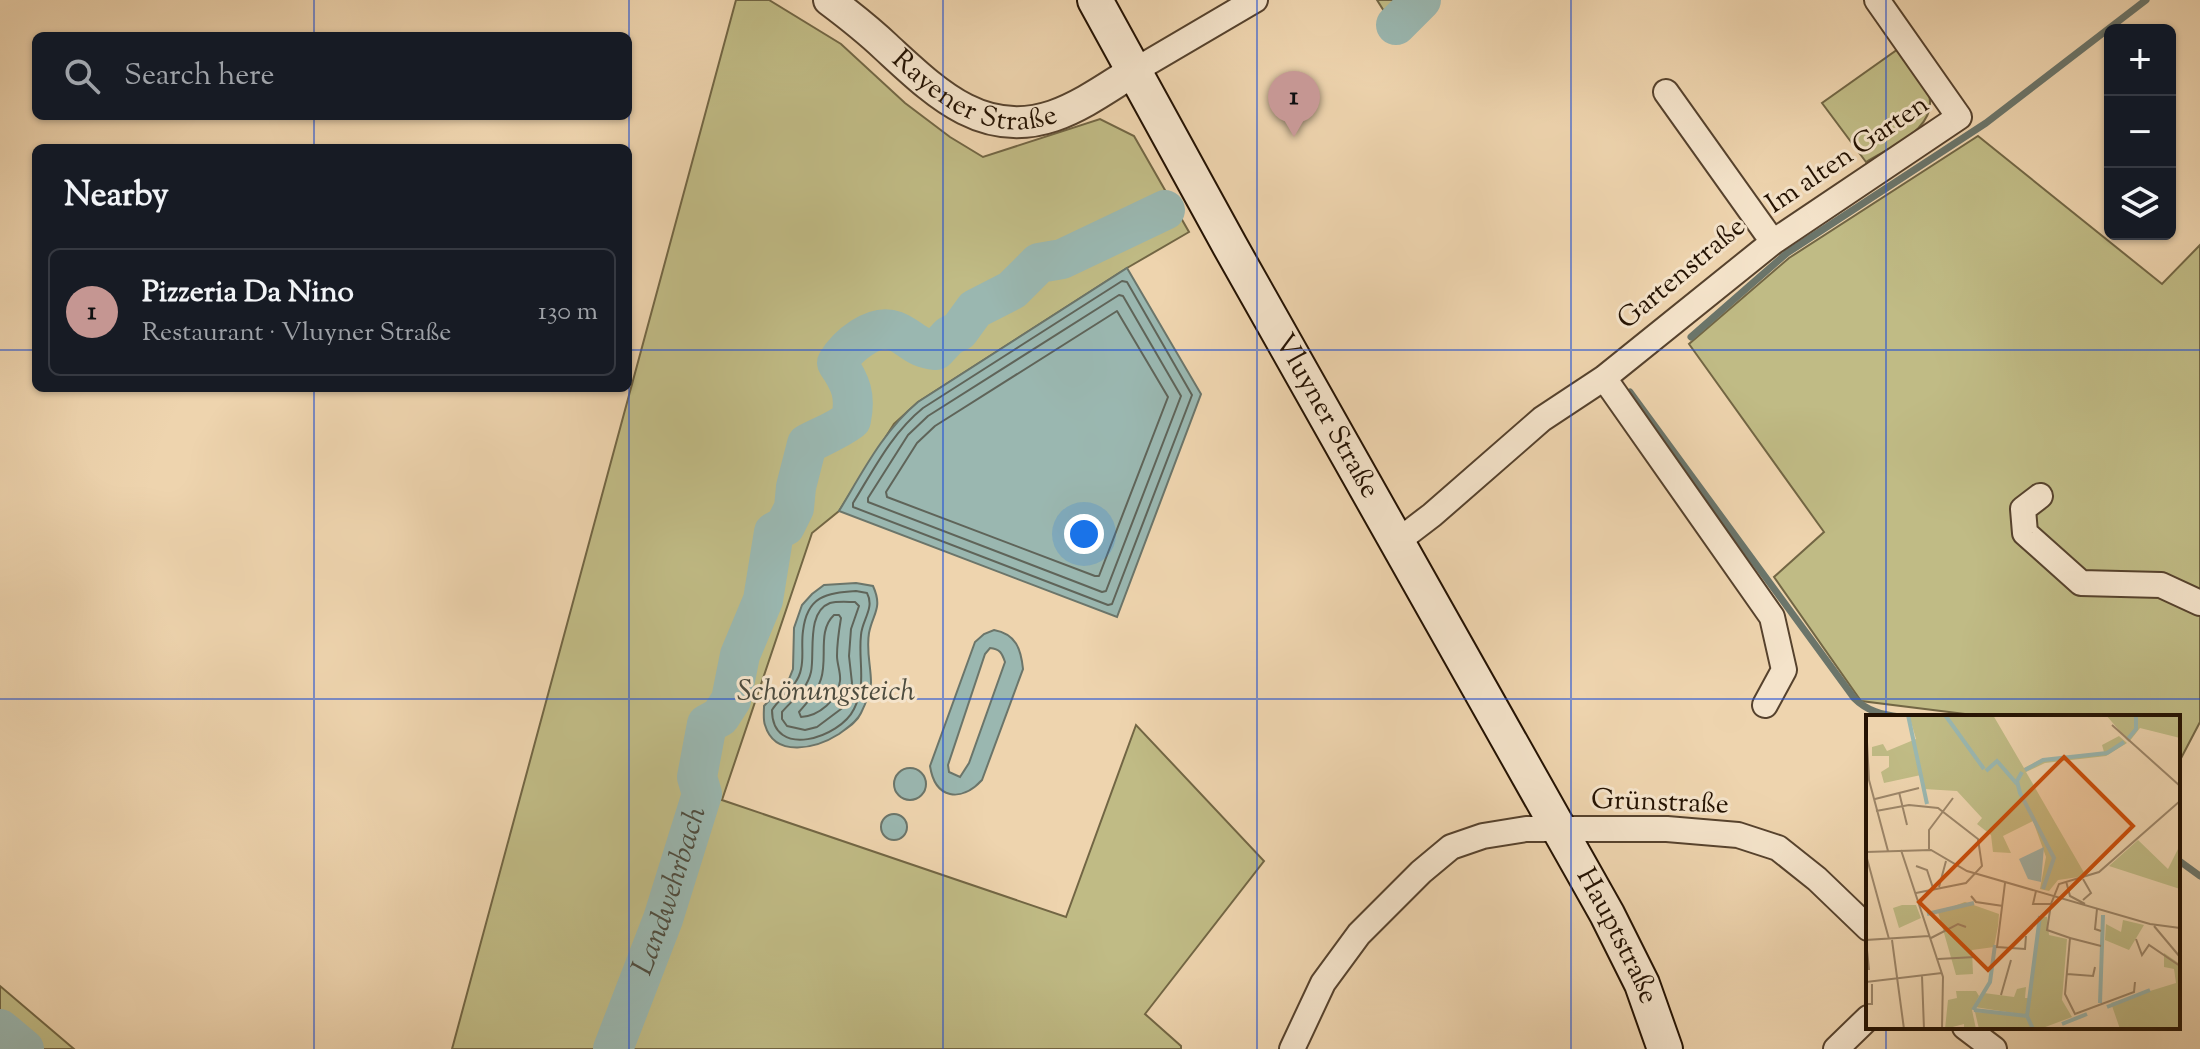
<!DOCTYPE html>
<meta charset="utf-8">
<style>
:root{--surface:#171b24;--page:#20242c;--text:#f1f3f6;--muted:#9ea1a6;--line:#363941;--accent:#c59692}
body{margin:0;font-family:"Sorts Mill Goudy",serif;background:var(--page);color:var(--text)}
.controls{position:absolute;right:24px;top:24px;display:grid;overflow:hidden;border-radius:12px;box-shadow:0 2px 6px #0004}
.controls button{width:72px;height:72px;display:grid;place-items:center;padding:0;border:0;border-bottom:2px solid var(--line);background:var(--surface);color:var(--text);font:40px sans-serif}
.you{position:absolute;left:1084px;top:534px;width:28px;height:28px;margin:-20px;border:6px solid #fff;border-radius:50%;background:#1a73e8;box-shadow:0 0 0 12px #1a73e833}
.badge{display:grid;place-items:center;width:52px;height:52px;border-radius:50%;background:var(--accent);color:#111;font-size:26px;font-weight:700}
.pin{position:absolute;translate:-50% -66px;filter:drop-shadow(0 2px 4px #0008)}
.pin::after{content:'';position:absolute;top:42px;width:28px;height:24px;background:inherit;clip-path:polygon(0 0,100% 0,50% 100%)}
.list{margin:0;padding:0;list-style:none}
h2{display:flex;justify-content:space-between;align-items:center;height:104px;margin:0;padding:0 32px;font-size:34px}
h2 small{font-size:26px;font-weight:400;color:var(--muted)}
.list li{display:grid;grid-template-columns:52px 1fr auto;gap:24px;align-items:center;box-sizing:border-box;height:128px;margin:0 16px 16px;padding:0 16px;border:2px solid var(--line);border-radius:12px}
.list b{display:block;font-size:30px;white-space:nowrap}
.list p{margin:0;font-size:26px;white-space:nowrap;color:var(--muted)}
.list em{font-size:26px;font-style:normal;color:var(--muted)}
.icon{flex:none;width:44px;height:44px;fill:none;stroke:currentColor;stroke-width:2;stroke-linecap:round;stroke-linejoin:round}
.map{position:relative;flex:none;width:2200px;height:1049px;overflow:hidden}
.search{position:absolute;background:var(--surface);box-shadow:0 2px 6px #0004;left:32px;top:32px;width:600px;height:88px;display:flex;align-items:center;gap:20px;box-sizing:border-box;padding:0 28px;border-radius:12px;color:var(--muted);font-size:30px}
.panel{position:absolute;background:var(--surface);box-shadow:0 2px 6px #0004;left:32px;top:144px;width:600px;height:248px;border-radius:12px}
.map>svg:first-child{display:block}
.green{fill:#c0bb85;stroke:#726644;stroke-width:2}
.water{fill:#9ab7b0;stroke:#6b756a;stroke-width:2;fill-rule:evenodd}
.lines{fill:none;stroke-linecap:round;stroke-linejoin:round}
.shore{stroke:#5f6459;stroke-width:2}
.stream{stroke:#6b756a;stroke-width:7}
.river{stroke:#9ab7b0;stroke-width:40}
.minor-casing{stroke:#56422d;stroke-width:28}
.tertiary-casing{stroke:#56422d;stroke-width:34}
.secondary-casing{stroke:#241202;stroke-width:38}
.minor{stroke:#f4e3ca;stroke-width:24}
.tertiary{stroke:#f4e3ca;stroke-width:30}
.secondary{stroke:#f4e3ca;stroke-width:34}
.grid{fill:none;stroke:#1d4ed8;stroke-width:2;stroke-opacity:0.55}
.labels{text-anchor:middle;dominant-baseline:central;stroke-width:6;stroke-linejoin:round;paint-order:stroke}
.street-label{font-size:28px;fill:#241202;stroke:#f4e3ca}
.water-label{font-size:30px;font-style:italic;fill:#4d4c3f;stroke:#f4e3ca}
.inset-river{fill:none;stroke:#9ab7b0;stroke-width:4}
.inset-road{fill:none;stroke:#9d8669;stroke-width:2}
.view{fill:#cb4e0a;fill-opacity:0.15;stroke:#cb4e0a;stroke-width:4}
.inset-edge{fill:none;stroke:#241202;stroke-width:4}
</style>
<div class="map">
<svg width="2200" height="1049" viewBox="0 0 2200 1049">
<rect width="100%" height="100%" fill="#eed4ae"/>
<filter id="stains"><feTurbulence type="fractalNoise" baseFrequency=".0025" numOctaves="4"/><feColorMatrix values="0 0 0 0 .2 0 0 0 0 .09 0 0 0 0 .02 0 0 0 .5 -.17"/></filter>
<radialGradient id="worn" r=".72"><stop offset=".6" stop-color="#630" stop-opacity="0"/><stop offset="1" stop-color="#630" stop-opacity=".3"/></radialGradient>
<path class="green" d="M736,0H769L841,44L905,103L950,137L983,157L1100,119L1134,136L1189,232L1127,268L918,402L894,424L839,511L812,533L722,800L1066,917L1136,725L1264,861L1145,1014L1181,1046V1049H452Z
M1377,0H1435L1399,35Z
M1901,47C1909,60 1922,76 1928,91C1941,128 1891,146 1866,162L1822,103Z
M1978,136L2162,284L2200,245V722L2178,764V717H1989L1861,701L1774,577L1824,532L1689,344L1789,258Z
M0,986L74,1049H0Z"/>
<path class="water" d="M1127,268L1201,394L1117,617L839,511C862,473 883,431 918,402Z
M856,583L873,586C883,608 873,613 869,633C866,651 871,666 871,683C870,692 865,705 861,713C857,722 847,728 839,734C817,748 775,759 765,725C763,720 764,712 764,706L789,679L793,669L794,628L802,605L812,594L824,585Z
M994,630C1016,634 1021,649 1023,669L982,780C961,803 935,799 930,766L975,642L984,634ZM990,648C1000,649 1002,653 1005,662L969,763L960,777L949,772L948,765L985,654Z
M894 784a16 16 0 1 1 32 0a16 16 0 1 1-32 0Z
M881 827a13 13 0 1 1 26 0a13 13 0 1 1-26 0Z"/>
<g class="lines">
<path class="shore" d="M1122,281L1127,282L1192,395L1112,604L1108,605L853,507V503C874,469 892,433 923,408Z
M1119,295L1123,296L1181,396L1106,591L1102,592L868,502V498L908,435L928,416Z
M1117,311L1168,397L1099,576H1095L887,497L886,492L917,443L935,426Z
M856,591L867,593C875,608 862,620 861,635C858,662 867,683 854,709C840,738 772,760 772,710C781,696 798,686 801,669C804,657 801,644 803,631C807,596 826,593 856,591Z
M855,602L859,606L851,629L849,656L852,683L845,706L817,727L805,730L787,726L782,719V712C793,699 807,690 811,672C815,653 806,612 830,603C837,601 848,602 855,602Z
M834,615H839L841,618C839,630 837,644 837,656C837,664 841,673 840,681C838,700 819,716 801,717L799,712C808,701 817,693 821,679C828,658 817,631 834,615Z"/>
<path class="stream" d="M1691,337L1787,253L1986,123L2146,0
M1630,392L1854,698C1867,711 1882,715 1900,717
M2178,860L2200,876"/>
<g class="river">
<path d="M1396,25L1421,0"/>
<path d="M0,1029L24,1049"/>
<path id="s1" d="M613,1049L663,919L702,794L697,777L707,724L720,717L731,700L740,655L763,600L774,532L785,526L794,508L796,487L807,444C822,436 838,430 851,420C856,396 851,383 837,363C847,346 874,323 895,331C912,338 915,348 936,350L949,336L959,331L975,309L1012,290L1039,263L1062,259L1165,210"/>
</g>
<defs>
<path id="minor" d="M1134,71L1255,0
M1666,92L1773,242
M1604,378L1772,617L1784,670L1765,705
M2040,496L2023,509L2025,533L2081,583L2161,585L2200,603
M1398,541L1432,515L1542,419L1604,378L1773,242L1959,117L1877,0
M1965,1027L1994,1049
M1292,1049L1323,983L1359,934L1421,872L1451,847L1483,836L1526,829H1667L1738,835L1778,848L1817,879L1868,928
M1836,1049L1868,1018"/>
<g id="tertiary">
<path id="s2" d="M829,0C849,15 868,30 886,47C934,91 982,140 1053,116C1082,106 1108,87 1134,71"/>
</g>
<g id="secondary">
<path id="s3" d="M1095,0L1230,246L1607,914L1642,984L1665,1049"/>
</g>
</defs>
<use href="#minor" class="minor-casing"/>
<use href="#tertiary" class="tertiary-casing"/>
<use href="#secondary" class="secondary-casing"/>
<use href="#minor" class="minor"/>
<use href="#tertiary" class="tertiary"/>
<use href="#secondary" class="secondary"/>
</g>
<path class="grid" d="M314,0V36M629,0V1049M943,0V1049M1257,0V1049M1571,0V1049M1886,0V717M314,116V148M0,350H36M628,350H2200M314,388V1049M0,699H2200M1886,1027V1049"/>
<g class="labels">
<g class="street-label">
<text stroke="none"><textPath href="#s2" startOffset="178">Rayener Straße</textPath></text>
<text transform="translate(1848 155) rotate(-34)">Im alten Garten</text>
<text transform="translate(1682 274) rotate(-40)">Gartenstraße</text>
<text stroke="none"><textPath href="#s3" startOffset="476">Vluyner Straße</textPath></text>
<text transform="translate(1660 803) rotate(2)">Grünstraße</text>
<text stroke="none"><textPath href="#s3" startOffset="1072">Hauptstraße</textPath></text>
</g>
<g class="water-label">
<text x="826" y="692">Schönungsteich</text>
<text stroke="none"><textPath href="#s1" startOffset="168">Landwehrbach</textPath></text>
</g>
</g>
<g transform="translate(1866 715)">
<rect width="314" height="314" fill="#eed4ae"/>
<path d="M43,0H127L158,53L176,44L238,37L236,30L253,21L261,28L240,41L179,48L160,57L220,161L192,165L183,176L174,174L180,142L167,106L137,121L145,138L127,137L125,120L111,109L116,103L91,76L58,74L55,60L18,68L15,57L23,52V41H6V32L17,29L21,36L50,24ZM240,0H314V23L274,13L263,27ZM272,125L302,154L314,130V174L243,151ZM99,187L133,199L132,211L128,232L106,235L107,259L90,260L72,197ZM36,190H50L55,203L33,213L27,193ZM173,201L181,202L183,220L201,224L196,285L206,302L174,314H113L109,297L160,300L109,292L118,278L148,282L151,274L160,272L159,283H163ZM257,205L278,210L263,235L239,225L240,209L255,217ZM298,238L314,249V314H254L245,288L310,268L308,254L298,252ZM90,276H110L113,281L106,295L110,314H98V309L79,314L82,285L91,283Z" fill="#c0bb85"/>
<path d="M178,132L175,167L162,164L153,144Z" fill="#9ab7b0"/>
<path class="inset-river" d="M42,0L61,89M79,0L118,54M261,25L270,14V0M159,55L177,45L241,38L258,27M120,56L131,46L151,69M156,57L151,66L154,78L188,143L177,174M61,199L108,188M234,288L237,200M241,292L284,275M107,295L124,267L129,230M108,295L161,301M196,309L221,299M167,314L161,301L174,201"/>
<path class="inset-road" d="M0,8L3,65L22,136M246,10L314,71M33,77L41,110M9,84L53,73M10,96L43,90L72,93L112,124L116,151L100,168L50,178M63,134V115L87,83M35,135L77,262L76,314M0,137L65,135L101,156L284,209L314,213M0,140L23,224M50,151L61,155L67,173M217,164L225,178L217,185M200,166L204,181L219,189M139,168L131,232L159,234L160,221M73,172L80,146M170,176L167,189H185M105,181L110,187L137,191M231,194L229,214L235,216M288,211L314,242M65,223L92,209L100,212M204,223L235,231M270,224L276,240L283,230L314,251M26,225L38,314M72,244L109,242M3,255L0,225L63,221M201,259L227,261L229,252M56,261L58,314M0,267L76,258M269,267L268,277L209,299L199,279L204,223L181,215L185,189L193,169L233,157L314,86M135,280L145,245M0,289H6V269"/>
<path class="view" d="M198,42L267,111L122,255L53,187Z"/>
<rect width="314" height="314" class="inset-edge"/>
</g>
<rect width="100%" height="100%" filter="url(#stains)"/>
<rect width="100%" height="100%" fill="url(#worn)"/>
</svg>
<div class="controls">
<button>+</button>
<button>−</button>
<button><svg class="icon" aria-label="layers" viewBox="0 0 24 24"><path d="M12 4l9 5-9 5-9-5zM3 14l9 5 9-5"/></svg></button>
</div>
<div class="you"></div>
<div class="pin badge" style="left:1294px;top:137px">1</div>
<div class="search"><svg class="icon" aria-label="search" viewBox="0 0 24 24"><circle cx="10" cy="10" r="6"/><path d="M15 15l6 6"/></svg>Search here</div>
<section class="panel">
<h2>Nearby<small></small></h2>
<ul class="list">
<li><span class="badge">1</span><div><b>Pizzeria Da Nino</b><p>Restaurant · Vluyner Straße</p></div><em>130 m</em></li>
</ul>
</section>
</div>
